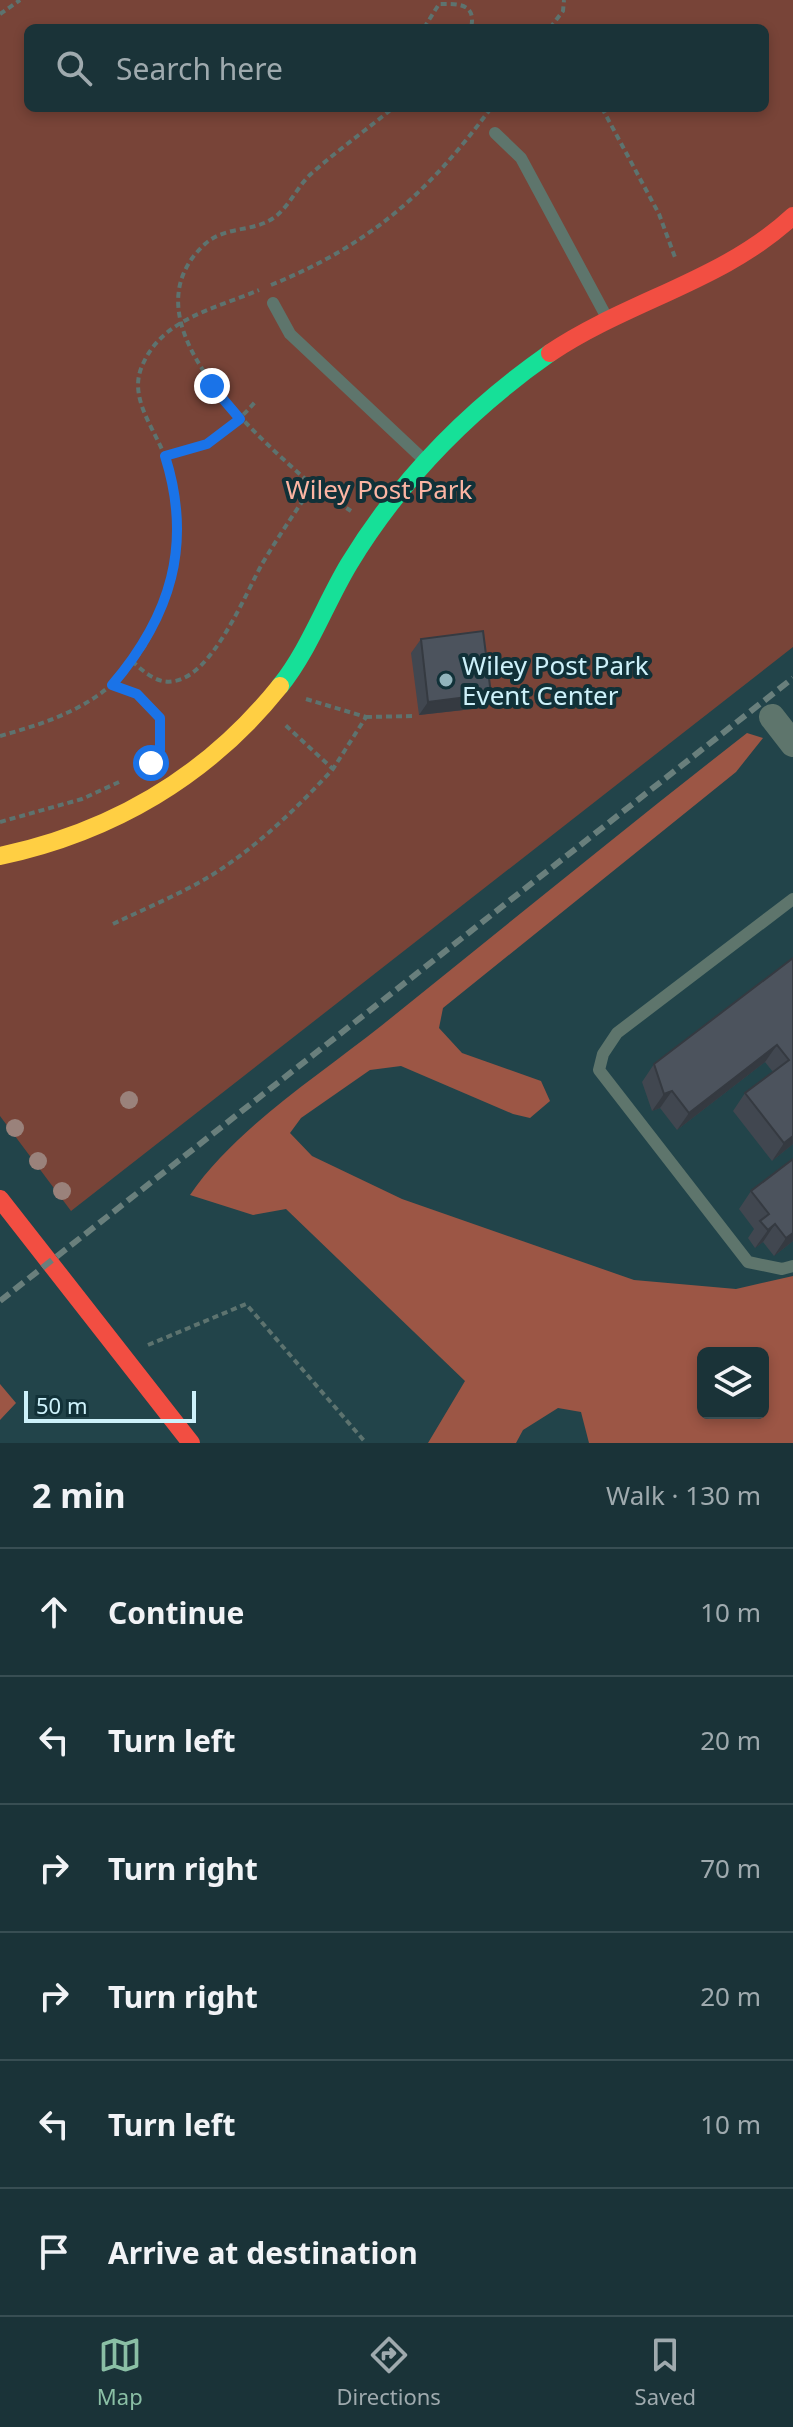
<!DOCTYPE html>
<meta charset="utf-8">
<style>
:root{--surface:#1a3338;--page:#273f43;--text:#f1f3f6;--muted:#9faaae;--line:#384e53;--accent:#8abfa5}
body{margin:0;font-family:"Noto Sans",sans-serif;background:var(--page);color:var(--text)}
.controls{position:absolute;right:24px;bottom:24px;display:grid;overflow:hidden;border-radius:12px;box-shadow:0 4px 12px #0003}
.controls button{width:72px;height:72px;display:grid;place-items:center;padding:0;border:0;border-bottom:2px solid var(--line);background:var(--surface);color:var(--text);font:40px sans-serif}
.scale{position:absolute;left:24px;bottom:20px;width:172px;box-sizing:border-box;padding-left:8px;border:4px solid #cdf1fa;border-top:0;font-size:22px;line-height:28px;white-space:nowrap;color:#cdf1fa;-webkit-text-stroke:6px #113138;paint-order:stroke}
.stop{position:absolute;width:24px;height:24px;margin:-18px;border:6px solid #1a73e8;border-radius:50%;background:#fff}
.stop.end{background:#1a73e8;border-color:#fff;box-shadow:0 2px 8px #0008}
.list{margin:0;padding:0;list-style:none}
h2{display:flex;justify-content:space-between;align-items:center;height:104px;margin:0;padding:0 32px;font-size:34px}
h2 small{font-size:26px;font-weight:400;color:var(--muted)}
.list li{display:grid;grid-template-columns:52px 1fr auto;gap:24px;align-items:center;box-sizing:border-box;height:128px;padding:0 32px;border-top:2px solid var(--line)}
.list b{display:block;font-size:30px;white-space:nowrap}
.list em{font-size:26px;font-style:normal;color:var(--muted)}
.icon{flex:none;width:44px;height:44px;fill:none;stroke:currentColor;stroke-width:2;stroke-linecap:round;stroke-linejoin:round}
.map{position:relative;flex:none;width:793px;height:1443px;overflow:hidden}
.search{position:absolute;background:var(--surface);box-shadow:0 4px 12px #0003;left:24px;right:24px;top:24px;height:88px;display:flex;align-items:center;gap:20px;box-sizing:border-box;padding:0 28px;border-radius:12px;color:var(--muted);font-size:30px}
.sheet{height:872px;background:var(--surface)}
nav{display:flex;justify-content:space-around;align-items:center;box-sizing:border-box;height:112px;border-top:2px solid var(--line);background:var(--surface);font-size:22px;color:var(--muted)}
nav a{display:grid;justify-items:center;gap:4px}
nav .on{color:var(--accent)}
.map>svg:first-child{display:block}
.green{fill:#784438;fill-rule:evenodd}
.forest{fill:#9c5645;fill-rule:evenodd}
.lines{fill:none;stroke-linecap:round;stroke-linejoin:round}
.path{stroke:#5d736f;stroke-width:4;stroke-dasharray:6 4;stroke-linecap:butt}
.lane{stroke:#5e756c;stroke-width:12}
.street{stroke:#5e756c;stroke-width:26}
.fast{stroke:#16e098;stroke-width:18}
.slow{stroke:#ffcf43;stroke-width:18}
.jam{stroke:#f24e42;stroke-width:18}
.rail{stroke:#697f7c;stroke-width:6;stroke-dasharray:12 6;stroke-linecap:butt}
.tree{fill:#9a827b}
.wall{fill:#414750}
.shaded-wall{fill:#353a41}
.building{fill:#4c535d;stroke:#353a41;stroke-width:2}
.route{stroke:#1a73e8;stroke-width:10}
.poi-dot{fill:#91b4bc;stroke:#113138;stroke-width:3}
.labels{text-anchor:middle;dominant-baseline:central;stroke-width:8;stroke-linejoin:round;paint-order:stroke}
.park-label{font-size:26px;fill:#fdb5a3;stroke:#113138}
.poi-label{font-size:26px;fill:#cdf1fa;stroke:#113138;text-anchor:start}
</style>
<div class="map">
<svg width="793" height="1443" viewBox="0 0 793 1443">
<rect width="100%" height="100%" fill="#22444a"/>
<path class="green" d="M0,0H793V647L71,1211L0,1116ZM28,28H765V108H28Z"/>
<path class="forest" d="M747,733L763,738L736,772L443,1008L439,1028L462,1053L541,1081L550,1101L530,1118L513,1114L401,1066L370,1070L301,1118L290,1133L312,1156L402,1199L634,1280L736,1289L793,1276V1443H589L581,1412L558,1408L523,1430L516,1443H428L465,1381L286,1209L253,1215L190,1195C235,1129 318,1076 381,1026C503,928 624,829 747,733ZM703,1353H763V1413H703Z
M0,1384L16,1403L0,1420Z"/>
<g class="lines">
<path class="path" d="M0,14L20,0
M424,28L439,4C456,4 477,2 471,28
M550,28L563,11L564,0
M602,108L659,214L676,260
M271,285C371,244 427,194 491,108
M165,456C204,448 230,431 256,401
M313,486L351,511
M132,661C144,672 158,685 175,681C213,674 245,595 262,564C278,537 295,512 313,486C259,437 120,322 205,244C225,226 252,232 272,219C290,207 297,186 312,173C338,150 366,130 393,108
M112,685L137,694L160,718V750L150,763
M306,699L366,717L333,769
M366,717L414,716
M0,736C39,725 78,713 110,686C172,634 192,531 165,457C155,429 128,398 142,366C162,318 215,309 259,290
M0,822L82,799L119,782
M113,924C146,908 181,894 212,875C258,846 296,809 333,769L283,723
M148,1345L246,1304L366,1443"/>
<path class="lane" d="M495,133L521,158L606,316
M273,303L290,334L423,459
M793,899L617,1033L603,1054L599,1070L748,1262L782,1269L793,1266"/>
<path class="street" d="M772,717L793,744"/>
<path class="fast" d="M280,686C309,650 325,604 349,564C400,480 470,409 550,353"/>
<path class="slow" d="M0,856C112,832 208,776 280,686"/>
<path class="jam" d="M550,353C629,300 723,281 793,216
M0,1199L191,1443"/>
<path class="rail" d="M0,1301L793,678"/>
</g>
<g class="tree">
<circle cx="129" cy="1100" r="9"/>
<circle cx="15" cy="1128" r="9"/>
<circle cx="38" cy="1161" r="9"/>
<circle cx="62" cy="1191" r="9"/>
</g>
<path class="wall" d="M421,639L491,694L481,708L419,715L411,653Z
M793,958V1144L772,1161L733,1111L745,1093L773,1072L765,1062L677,1130L660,1108L652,1111L642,1082L654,1064Z
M751,1191L793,1241L774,1256L763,1242L755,1248L748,1238L754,1229L739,1209Z"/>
<path class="shaded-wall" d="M491,694L481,708L419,715L428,702Z
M777,1045L765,1062L677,1130L689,1113Z
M672,1091L660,1108L652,1111L664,1094Z
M793,1136V1144L772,1161L784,1143Z
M775,1224L763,1242L755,1248L768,1230Z
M793,1233V1241L774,1256L786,1238Z"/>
<path class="building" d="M483,631L491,694L428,702L421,639Z
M793,958V1136L784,1143L745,1093L789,1060L777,1045L689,1113L672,1091L664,1094L654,1064Z
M793,1159V1233L786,1238L775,1224L768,1230L760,1221L769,1214L751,1191Z"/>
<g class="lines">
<path class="route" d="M151,763L160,750V718L137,694L112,685C171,616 193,544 165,456L207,444L240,419L212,386"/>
</g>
<circle class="poi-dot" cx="446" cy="680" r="8"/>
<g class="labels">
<g class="park-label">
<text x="379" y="489">Wiley Post Park</text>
</g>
<g class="poi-label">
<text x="462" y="665">Wiley Post Park<tspan x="462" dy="30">Event Center</tspan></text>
</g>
</g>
</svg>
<div class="controls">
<button><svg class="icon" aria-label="layers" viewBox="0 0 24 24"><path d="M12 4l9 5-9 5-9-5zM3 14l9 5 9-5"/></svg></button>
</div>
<div class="scale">50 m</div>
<div class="stop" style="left:151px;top:763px"></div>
<div class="stop end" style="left:212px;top:386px"></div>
<div class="search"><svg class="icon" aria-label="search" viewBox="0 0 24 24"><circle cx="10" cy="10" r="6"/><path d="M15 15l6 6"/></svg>Search here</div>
</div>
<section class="sheet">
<h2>2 min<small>Walk · 130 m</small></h2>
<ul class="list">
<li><svg class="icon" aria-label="ahead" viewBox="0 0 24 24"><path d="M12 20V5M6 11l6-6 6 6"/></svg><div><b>Continue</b></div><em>10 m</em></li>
<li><svg class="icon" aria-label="left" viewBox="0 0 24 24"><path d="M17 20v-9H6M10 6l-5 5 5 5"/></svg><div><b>Turn left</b></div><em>20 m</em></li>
<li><svg class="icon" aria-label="right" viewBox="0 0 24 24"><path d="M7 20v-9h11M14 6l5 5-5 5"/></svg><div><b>Turn right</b></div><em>70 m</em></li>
<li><svg class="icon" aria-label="right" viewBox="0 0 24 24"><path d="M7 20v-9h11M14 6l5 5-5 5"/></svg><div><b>Turn right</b></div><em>20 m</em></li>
<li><svg class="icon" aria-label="left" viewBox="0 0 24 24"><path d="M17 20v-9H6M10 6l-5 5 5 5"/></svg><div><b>Turn left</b></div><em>10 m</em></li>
<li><svg class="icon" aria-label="arrive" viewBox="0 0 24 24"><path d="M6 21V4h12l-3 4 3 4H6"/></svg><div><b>Arrive at destination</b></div></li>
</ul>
</section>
<nav>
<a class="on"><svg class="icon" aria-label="map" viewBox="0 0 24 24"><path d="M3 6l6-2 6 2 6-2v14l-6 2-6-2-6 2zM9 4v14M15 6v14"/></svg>Map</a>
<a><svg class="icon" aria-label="directions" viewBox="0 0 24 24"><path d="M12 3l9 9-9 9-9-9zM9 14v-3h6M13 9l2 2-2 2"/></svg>Directions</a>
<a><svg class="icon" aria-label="saved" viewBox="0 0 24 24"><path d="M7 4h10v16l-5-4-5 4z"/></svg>Saved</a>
</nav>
